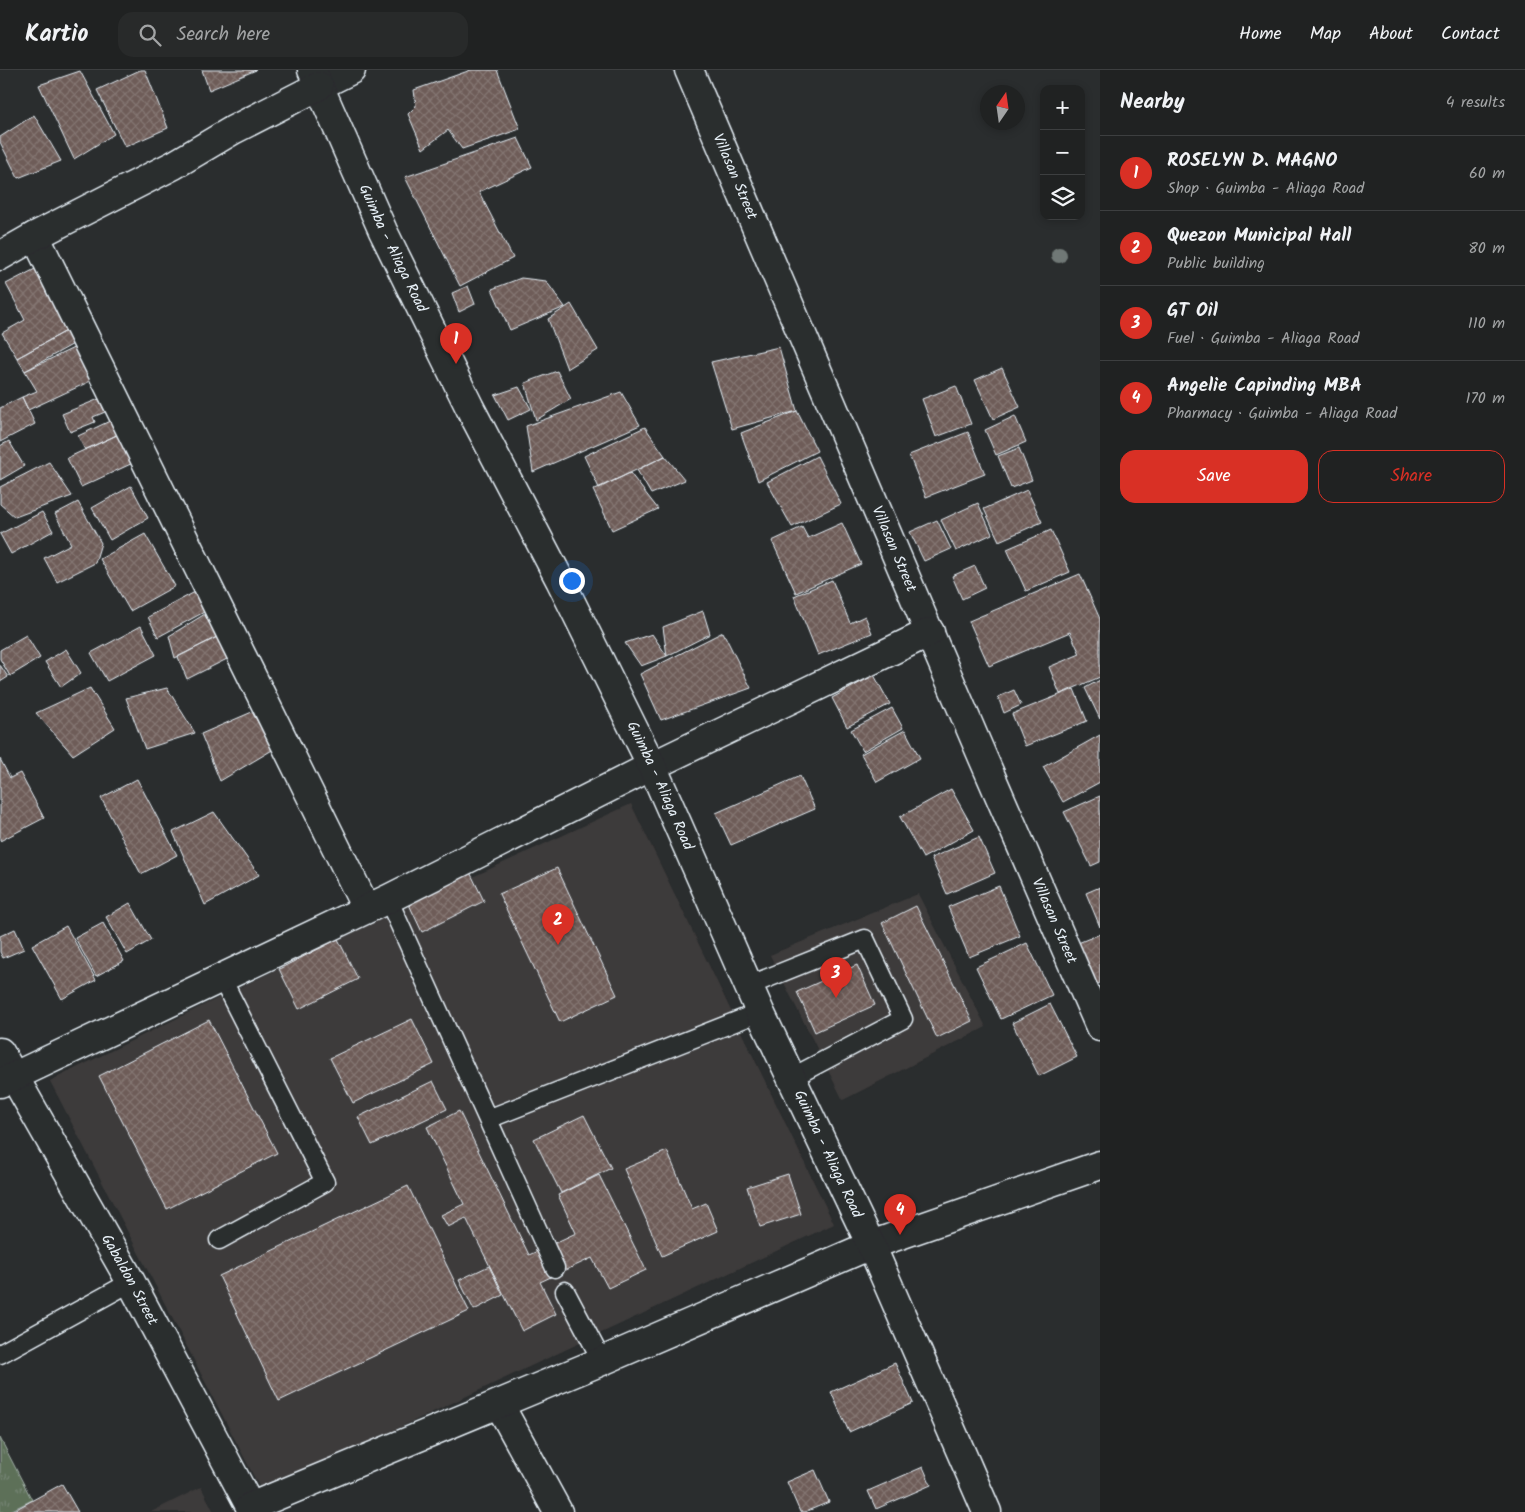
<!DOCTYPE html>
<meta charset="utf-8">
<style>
:root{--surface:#202222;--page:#282a2a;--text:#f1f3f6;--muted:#a2a4a5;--line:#3d3f40;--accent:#d93025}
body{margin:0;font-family:Kalam,sans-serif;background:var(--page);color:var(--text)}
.controls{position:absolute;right:15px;top:15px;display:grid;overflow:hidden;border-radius:10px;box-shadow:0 2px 8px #0003}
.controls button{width:45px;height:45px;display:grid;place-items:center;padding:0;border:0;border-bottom:1px solid var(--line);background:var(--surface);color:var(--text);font:25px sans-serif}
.compass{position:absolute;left:980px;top:15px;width:45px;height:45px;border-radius:50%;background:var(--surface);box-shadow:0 2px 8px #0003;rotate:13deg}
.you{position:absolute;left:571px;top:510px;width:18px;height:18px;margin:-12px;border:4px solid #fff;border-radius:50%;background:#1a73e8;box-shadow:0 0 0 8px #1a73e833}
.badge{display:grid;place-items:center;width:32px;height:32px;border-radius:50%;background:var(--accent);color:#fff;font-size:16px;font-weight:700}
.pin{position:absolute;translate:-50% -41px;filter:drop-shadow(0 1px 2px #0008)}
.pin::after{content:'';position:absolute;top:26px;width:18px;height:15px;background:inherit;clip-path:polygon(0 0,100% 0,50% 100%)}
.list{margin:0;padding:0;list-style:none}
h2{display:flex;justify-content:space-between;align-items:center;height:65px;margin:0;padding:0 20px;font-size:21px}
h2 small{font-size:16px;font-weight:400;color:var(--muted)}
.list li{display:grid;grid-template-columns:32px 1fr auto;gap:15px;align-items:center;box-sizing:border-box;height:75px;padding:0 20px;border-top:1px solid var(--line)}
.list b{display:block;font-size:19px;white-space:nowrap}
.list p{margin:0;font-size:16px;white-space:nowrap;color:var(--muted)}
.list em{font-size:16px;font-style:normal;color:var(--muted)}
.actions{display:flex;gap:10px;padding:15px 20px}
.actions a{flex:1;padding:11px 0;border:1px solid var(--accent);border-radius:15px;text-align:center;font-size:18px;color:var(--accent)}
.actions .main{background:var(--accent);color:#fff}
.icon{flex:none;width:28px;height:28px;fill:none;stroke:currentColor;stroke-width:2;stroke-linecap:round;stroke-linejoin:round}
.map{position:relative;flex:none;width:1100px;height:1442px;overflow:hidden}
header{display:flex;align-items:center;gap:30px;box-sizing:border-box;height:70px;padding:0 25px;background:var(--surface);border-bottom:1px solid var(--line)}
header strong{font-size:24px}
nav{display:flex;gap:28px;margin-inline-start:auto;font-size:18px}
.search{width:350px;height:45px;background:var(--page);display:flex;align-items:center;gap:12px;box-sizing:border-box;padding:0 18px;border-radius:15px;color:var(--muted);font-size:19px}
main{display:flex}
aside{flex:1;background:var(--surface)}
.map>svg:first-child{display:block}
.built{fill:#3e3b3b}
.grass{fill:url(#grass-tufts);stroke:#a2b0a8}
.building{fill:url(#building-cross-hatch);stroke:#e8f1f8}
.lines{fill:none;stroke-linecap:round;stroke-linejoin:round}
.lane-casing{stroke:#e8f1f8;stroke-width:21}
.street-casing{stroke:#e8f1f8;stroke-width:31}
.secondary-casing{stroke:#e8f1f8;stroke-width:31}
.lane{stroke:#2a2d2e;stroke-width:18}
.street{stroke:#2a2d2e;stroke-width:28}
.secondary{stroke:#2a2d2e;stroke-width:28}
.tree{fill:#707876}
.labels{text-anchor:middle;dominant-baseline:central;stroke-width:4;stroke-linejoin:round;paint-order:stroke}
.street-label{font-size:15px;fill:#e8f1f8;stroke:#2a2d2e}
</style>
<header>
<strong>Kartio</strong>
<div class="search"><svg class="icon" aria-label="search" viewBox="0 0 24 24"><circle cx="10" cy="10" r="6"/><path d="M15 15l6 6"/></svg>Search here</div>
<nav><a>Home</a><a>Map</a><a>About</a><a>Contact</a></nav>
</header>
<main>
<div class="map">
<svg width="1100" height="1442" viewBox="0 0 1100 1442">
<defs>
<pattern id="grass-tufts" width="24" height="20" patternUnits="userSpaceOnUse" patternTransform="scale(1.25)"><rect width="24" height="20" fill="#5d6f59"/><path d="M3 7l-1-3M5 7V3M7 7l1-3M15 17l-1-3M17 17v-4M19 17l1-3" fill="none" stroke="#748472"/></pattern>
<pattern id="building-cross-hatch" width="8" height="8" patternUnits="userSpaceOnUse" patternTransform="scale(1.25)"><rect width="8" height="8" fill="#6e5c58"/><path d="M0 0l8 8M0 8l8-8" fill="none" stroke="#837471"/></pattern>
</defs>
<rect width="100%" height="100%" fill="#2a2d2e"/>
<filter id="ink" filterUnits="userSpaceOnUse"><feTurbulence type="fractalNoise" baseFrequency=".02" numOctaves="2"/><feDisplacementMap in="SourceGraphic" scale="10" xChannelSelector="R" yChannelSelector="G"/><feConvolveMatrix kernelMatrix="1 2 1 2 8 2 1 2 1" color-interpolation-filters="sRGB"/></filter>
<g filter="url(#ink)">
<path class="built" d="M631,734L834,1154L262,1422L50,1011L338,869Z
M918,824L986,957L843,1030L770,885Z
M201,1417L214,1442H151Z"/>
<path class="grass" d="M0,1368L32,1430L8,1442H0Z"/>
<path class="building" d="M140,0H145L168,58L125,77L97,20Z
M202,0H256L209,20Z
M471,0H497L520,59L462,79L448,60L423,79L408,44L416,36L414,20Z
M80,1L114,64L74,89L39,15Z
M34,45L61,91L18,108L0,72V67Z
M518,68L532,97L479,122L513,188L460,216L405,107Z
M39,197L70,259L17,288L2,263L25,250L6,214Z
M521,208L546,211L565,237L510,260L492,219Z
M468,216L475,234L459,242L452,223Z
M571,234L598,280L567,299L548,249Z
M70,259L77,272L25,301L17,288Z
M80,275L95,309L28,340L22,327L37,321L25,301Z
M779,277L797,341L732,359L711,292Z
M1002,298L1020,337L993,349L975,310Z
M557,301L571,329L536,350L525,313Z
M956,316L971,354L936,367L922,329Z
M519,317L531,339L508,350L495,325Z
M621,322L640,355L533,402L526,356Z
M22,327L35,354L0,372V338Z
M99,329L105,342L93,347L95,352L70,362L62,344Z
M797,341L817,381L758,411L741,363Z
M1015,346L1026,372L996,385L985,360Z
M114,349L121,363L85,380L78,366Z
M645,357L665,386L599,418L584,386Z
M968,362L985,404L926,427L909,385Z
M121,363L135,392L81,417L67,388Z
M9,371L24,396L0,410V376Z
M1019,378L1032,410L1011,418L998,386Z
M665,386L685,410L651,424L637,400Z
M817,386L841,434L792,457L767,412Z
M49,392L72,426L15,447L0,434V417Z
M630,403L658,439L612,460L593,420Z
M131,416L148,448L110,470L92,438Z
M1027,420L1042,452L999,471L984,439Z
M78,432L101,473L95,493L57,512L44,488L71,474L55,444Z
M978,433L992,464L956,481L941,450Z
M42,442L53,461L11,484L0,464Z
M937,450L951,479L924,491L910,462Z
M842,453L861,494L796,523L772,471L802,457L808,468Z
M1051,460L1070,502L1026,521L1007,479Z
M145,464L175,516L130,541L100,489Z
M975,496L985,518L962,529L952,506Z
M1080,504L1100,549V607L1060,624L1049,597L1080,584L1070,562L989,596L969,551Z
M832,510L850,553L865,546L872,563L818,585L794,526Z
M195,522L206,541L158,567L148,547Z
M703,541L710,564L667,586L663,557Z
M205,544L219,566L175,588L169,566Z
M141,556L156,585L107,611L91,583Z
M723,562L751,618L661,650L640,604Z
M652,564L667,586L641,596L625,573Z
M26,565L40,588L10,606L0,589V580Z
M219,566L229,588L187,609L178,587Z
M66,579L81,603L61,617L45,592Z
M0,595L8,607L0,612Z
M874,605L890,634L847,657L832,628Z
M1100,610V649L1085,618Z
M90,618L115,658L73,685L36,643Z
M167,618L195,663L145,679L126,628Z
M1074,619L1087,651L1025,676L1012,644Z
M1014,620L1021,635L1004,643L998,627Z
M892,638L903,658L863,681L851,660Z
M252,642L274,679L220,711L201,664Z
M905,660L920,688L877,712L861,684Z
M1100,665V712L1063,732L1043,697Z
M0,689L10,708L20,703L44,748L0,771Z
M800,706L815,739L731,775L716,743Z
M137,709L177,785L141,804L101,728Z
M951,719L974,760L923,788L900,747Z
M1100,726V792L1091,796L1064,742Z
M214,742L259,805L205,835L173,762Z
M979,767L995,803L947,824L931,788Z
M468,798L484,831L422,862L406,828Z
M557,798L617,925L560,952L499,824Z
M999,816L1020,866L969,887L948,837Z
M1100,817V857L1086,823Z
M130,833L151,870L127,884L106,847Z
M916,836L972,951L937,968L882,853Z
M103,853L124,891L96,906L75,868Z
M66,856L96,910L62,929L32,875Z
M15,859L24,879L3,888L0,882V866Z
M1100,864V913L1096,915L1078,873Z
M338,869L358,909L299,939L279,899Z
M1027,873L1052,925L1001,949L976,897Z
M857,895L875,935L815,962L797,922Z
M1050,934L1077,987L1039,1006L1012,953Z
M412,949L434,994L353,1033L330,988Z
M209,950L277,1083L167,1139L99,1006Z
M433,1011L447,1039L372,1075L358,1047Z
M459,1041L529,1185L576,1163L558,1125L599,1105L646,1200L608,1218L592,1188L540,1212L556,1244L522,1261L466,1148L448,1157L441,1145L464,1134L427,1057Z
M584,1045L611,1098L561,1123L534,1069Z
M667,1081L692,1139L706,1133L718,1161L662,1186L624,1099Z
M788,1104L801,1144L760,1157L747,1117Z
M408,1116L469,1241L279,1331L219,1206Z
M489,1196L503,1225L474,1240L459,1210Z
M895,1293L913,1333L849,1362L831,1322Z
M923,1397L931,1415L876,1439L868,1421Z
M815,1400L829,1432L805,1442H800L787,1412Z
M62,1414L78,1442H11Z"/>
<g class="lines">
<defs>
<path id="lane" d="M388,829L555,1198
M748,916L865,869L903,949L791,1008
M488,1049L760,942
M219,1170L325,1112L221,907
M565,1221L602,1291
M0,1284L131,1212"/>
<g id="street">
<path id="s1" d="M689,0L983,688L1100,957"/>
<path d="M319,16L351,0"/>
<path d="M35,166L366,838"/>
<path id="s2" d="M0,982L131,1212L253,1442"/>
<path d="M0,1013L388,829L652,696L930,562"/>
<path d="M499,1334L558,1442"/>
<path d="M250,1437L602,1291L871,1175L1100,1095"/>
</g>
<g id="secondary">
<path id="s3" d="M312,0L383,161L470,338L560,510L652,696L760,942L871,1175L987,1442"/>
<path d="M0,186L35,166L174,95L233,60L319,16"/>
</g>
</defs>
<use href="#lane" class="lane-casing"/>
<use href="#street" class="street-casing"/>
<use href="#secondary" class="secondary-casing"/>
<use href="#lane" class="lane"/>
<use href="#street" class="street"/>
<use href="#secondary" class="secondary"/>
</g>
<circle class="tree" cx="1059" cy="185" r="8"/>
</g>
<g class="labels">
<g class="street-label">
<text stroke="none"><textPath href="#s1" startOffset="116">Villasan Street</textPath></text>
<text stroke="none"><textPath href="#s3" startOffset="196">Guimba - Aliaga Road</textPath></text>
<text stroke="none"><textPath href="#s1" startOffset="521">Villasan Street</textPath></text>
<text stroke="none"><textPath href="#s3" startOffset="796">Guimba - Aliaga Road</textPath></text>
<text stroke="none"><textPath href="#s1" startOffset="926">Villasan Street</textPath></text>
<text stroke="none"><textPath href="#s3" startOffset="1201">Guimba - Aliaga Road</textPath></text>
<text stroke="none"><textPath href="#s2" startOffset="262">Gabaldon Street</textPath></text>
</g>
</g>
</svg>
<div class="controls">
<button>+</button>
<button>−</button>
<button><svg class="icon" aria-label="layers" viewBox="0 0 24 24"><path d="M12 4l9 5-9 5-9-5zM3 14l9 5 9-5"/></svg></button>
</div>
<svg class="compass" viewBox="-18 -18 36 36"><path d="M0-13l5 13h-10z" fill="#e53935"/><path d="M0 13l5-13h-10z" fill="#a2a4a5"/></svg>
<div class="you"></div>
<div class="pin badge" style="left:456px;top:294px">1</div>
<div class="pin badge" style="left:558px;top:875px">2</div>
<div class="pin badge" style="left:836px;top:928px">3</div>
<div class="pin badge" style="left:900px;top:1165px">4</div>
</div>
<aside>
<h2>Nearby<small>4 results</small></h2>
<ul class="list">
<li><span class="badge">1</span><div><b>ROSELYN D. MAGNO</b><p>Shop · Guimba - Aliaga Road</p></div><em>60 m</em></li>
<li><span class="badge">2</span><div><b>Quezon Municipal Hall</b><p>Public building</p></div><em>80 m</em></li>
<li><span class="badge">3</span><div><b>GT Oil</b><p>Fuel · Guimba - Aliaga Road</p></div><em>110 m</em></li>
<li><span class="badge">4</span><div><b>Angelie Capinding MBA</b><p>Pharmacy · Guimba - Aliaga Road</p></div><em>170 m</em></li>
</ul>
<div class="actions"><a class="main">Save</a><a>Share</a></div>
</aside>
</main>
